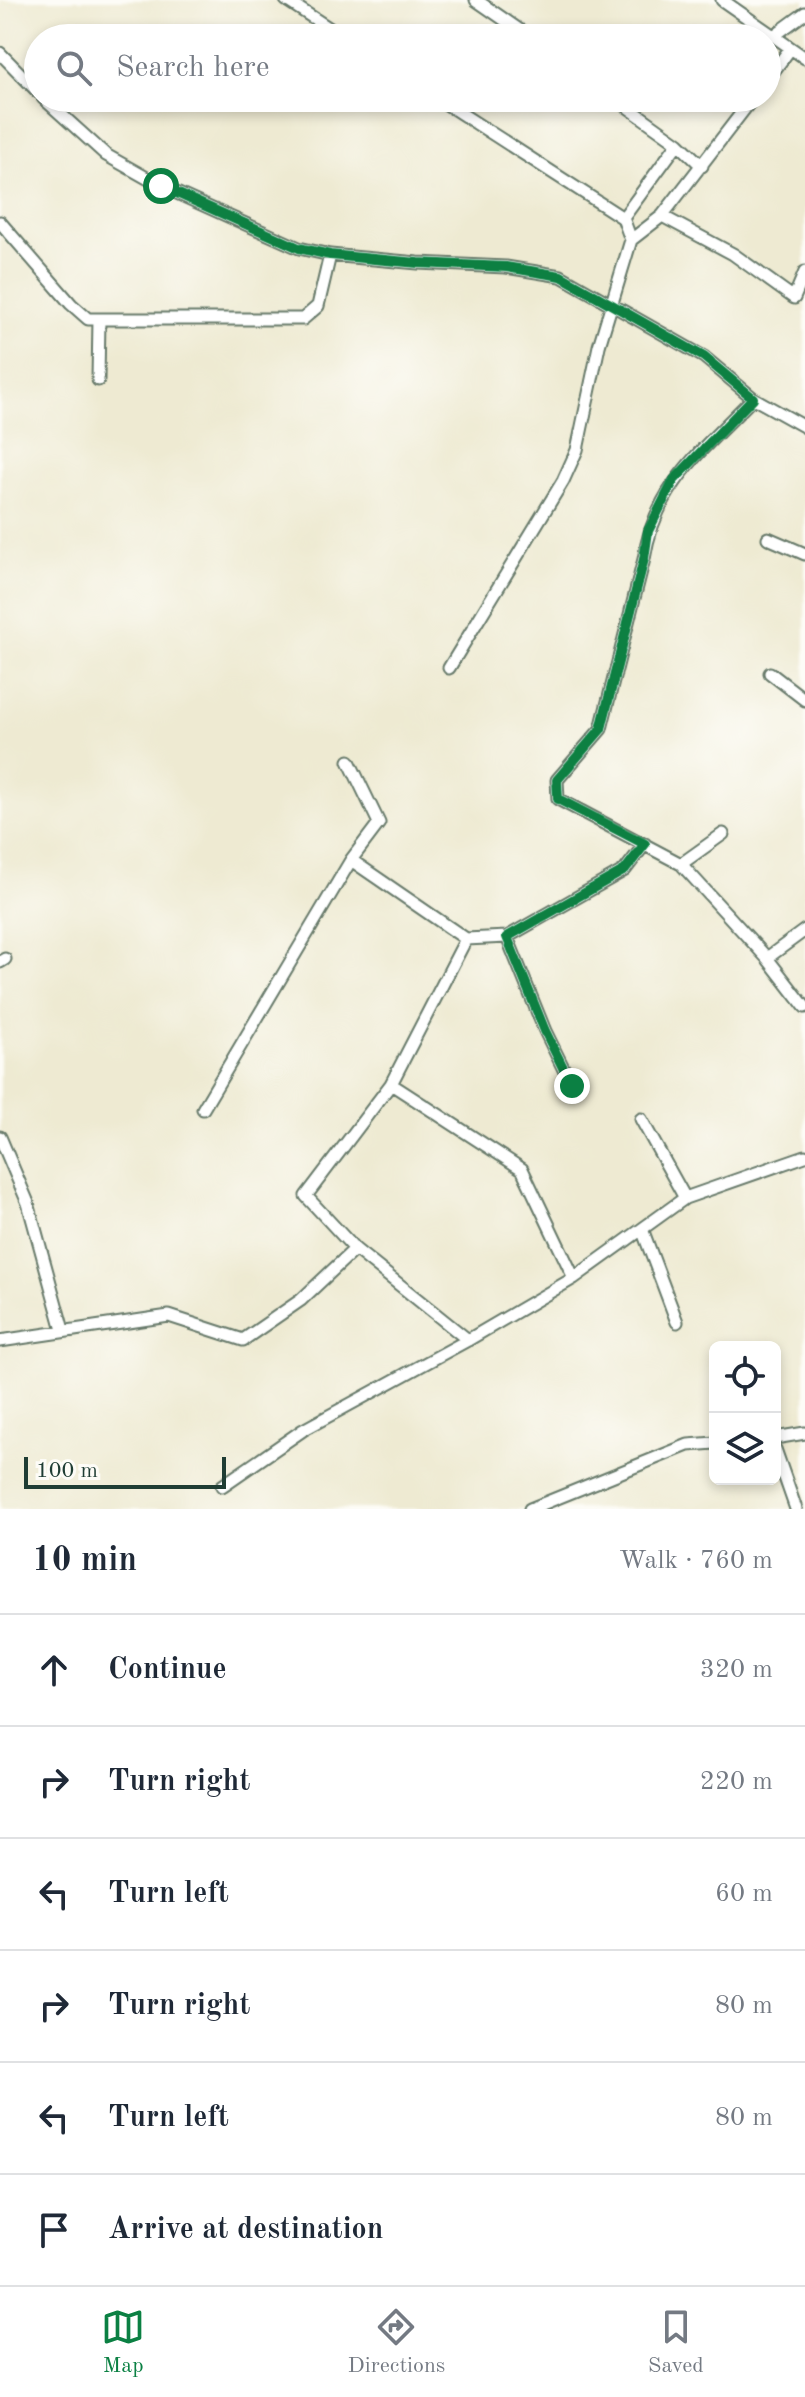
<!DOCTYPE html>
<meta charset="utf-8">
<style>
:root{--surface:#fff;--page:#f2f2f3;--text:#1f2937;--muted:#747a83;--line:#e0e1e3;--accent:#0b8043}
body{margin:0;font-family:"Old Standard TT",serif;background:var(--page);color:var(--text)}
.controls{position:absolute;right:24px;bottom:24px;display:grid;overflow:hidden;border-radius:12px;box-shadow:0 4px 12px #0003}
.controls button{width:72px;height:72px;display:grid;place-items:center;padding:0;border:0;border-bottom:2px solid var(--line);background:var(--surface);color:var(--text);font:40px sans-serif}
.scale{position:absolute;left:24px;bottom:20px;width:202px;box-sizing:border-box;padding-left:8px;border:4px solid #1f3d34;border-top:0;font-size:22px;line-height:28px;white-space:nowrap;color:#1f3d34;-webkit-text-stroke:6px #fdfcf7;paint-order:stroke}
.stop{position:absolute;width:24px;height:24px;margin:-18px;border:6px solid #0b8043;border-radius:50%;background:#fff}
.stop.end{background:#0b8043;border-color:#fff;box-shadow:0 2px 8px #0008}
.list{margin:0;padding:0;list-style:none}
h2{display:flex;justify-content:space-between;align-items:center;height:104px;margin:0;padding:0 32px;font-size:34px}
h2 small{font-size:26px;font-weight:400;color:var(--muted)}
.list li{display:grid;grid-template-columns:52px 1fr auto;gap:24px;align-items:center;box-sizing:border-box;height:112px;padding:0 32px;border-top:2px solid var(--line)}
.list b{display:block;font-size:30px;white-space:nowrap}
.list em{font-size:26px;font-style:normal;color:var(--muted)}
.icon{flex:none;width:44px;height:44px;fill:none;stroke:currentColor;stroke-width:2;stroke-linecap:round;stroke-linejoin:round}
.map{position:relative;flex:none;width:805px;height:1509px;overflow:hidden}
.search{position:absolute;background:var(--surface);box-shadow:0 4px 12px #0003;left:24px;right:24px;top:24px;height:88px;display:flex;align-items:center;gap:20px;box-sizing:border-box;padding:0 28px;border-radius:44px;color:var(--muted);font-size:30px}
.sheet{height:776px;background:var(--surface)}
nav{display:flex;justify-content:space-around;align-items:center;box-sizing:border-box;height:112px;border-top:2px solid var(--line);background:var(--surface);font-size:22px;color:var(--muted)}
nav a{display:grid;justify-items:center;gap:4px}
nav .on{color:var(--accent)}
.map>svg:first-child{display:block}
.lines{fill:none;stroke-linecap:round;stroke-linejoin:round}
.minor-casing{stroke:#677a6b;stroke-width:15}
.minor{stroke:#fff;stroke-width:11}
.route{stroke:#0b8043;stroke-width:10}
</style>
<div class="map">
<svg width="805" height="1509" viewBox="0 0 805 1509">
<rect width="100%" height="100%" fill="#fdfcf7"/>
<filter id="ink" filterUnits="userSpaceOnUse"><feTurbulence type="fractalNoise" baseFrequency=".0125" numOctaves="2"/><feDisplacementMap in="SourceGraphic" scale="16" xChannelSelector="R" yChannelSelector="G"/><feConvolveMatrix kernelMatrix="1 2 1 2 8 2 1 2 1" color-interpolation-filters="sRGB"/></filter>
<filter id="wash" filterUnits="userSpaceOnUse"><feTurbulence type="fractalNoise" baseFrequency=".006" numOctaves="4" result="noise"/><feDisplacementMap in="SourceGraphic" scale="32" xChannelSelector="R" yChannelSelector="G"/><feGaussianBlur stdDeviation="1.8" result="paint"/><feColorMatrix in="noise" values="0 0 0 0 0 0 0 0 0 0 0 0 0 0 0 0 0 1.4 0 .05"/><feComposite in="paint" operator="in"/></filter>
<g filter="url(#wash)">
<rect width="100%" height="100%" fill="#eeead2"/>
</g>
<g filter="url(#ink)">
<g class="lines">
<defs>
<path id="minor" d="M286,0L344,38
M476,0L531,38
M722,0L805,58
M775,35L805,13
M0,53L38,92
M767,80L790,49
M43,98L106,155L161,186L299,248L330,255L418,263L506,267L561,276L704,357L753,398L805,427
M437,98L623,218L631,240
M615,98L678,143L702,166
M662,216L733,254L794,298L805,272
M623,218L678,143
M0,222L71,304L88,319H303L318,306L330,255
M98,380L99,319
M753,398C704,449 655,485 644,559L601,729L557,780L558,799L681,864L767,958L805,1007
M768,538L805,554
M449,668L563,481L577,450L599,346L631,240L662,216L753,98
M770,673L805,700
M351,860L466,939L507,937L625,870L645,844
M681,864L723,834
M507,937L545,1031L572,1086
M466,939L391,1084L306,1196L355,1249L468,1340
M767,958L805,930
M0,962L5,959
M391,1084L522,1169L574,1278
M203,1109L351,860L379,823L349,761
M641,1119L685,1198
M0,1137L28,1203L63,1330
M642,1229L677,1322
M0,1341L169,1316L243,1340L301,1300L355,1249
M775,1438L805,1433
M775,1449L796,1509
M222,1486L303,1430L468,1340L574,1278L685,1198L805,1156
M530,1509L688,1445L715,1443"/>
</defs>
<use href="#minor" class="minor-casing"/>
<use href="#minor" class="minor"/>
</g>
</g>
<g class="lines" filter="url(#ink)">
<path class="route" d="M161,186L299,248L330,255L418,263L506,267L561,276L704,357L753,398L674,480L648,531L644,559L601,729L557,780L558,799L645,844L625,870L507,937L545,1031L572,1086"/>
</g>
</svg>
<div class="controls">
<button><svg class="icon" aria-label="locate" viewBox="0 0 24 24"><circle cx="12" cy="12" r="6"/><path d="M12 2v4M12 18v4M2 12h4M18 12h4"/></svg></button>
<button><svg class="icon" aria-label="layers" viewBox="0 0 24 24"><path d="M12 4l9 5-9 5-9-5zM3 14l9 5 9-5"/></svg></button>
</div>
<div class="scale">100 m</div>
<div class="stop" style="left:161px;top:186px"></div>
<div class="stop end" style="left:572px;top:1086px"></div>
<div class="search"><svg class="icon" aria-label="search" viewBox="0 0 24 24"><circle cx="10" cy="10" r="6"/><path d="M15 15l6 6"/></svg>Search here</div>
</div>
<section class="sheet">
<h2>10 min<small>Walk · 760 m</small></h2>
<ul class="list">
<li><svg class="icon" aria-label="ahead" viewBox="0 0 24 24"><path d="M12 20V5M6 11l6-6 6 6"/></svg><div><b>Continue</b></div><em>320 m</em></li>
<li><svg class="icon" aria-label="right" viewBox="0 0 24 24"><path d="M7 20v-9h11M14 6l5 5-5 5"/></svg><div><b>Turn right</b></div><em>220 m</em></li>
<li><svg class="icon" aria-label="left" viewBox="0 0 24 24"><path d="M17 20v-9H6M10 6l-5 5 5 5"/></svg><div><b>Turn left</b></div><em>60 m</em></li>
<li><svg class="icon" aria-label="right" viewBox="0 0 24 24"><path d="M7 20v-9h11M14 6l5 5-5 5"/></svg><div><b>Turn right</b></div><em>80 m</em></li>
<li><svg class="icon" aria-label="left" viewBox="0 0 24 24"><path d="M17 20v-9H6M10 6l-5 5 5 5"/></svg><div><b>Turn left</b></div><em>80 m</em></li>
<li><svg class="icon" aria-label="arrive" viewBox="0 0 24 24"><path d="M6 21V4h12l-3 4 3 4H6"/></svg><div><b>Arrive at destination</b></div></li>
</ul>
</section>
<nav>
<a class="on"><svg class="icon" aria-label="map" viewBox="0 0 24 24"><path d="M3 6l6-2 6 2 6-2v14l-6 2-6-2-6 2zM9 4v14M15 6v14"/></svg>Map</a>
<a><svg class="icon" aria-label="directions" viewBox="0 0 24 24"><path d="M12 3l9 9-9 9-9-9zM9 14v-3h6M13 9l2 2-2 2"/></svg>Directions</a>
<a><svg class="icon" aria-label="saved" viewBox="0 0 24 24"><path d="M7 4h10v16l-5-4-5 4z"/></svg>Saved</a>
</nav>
